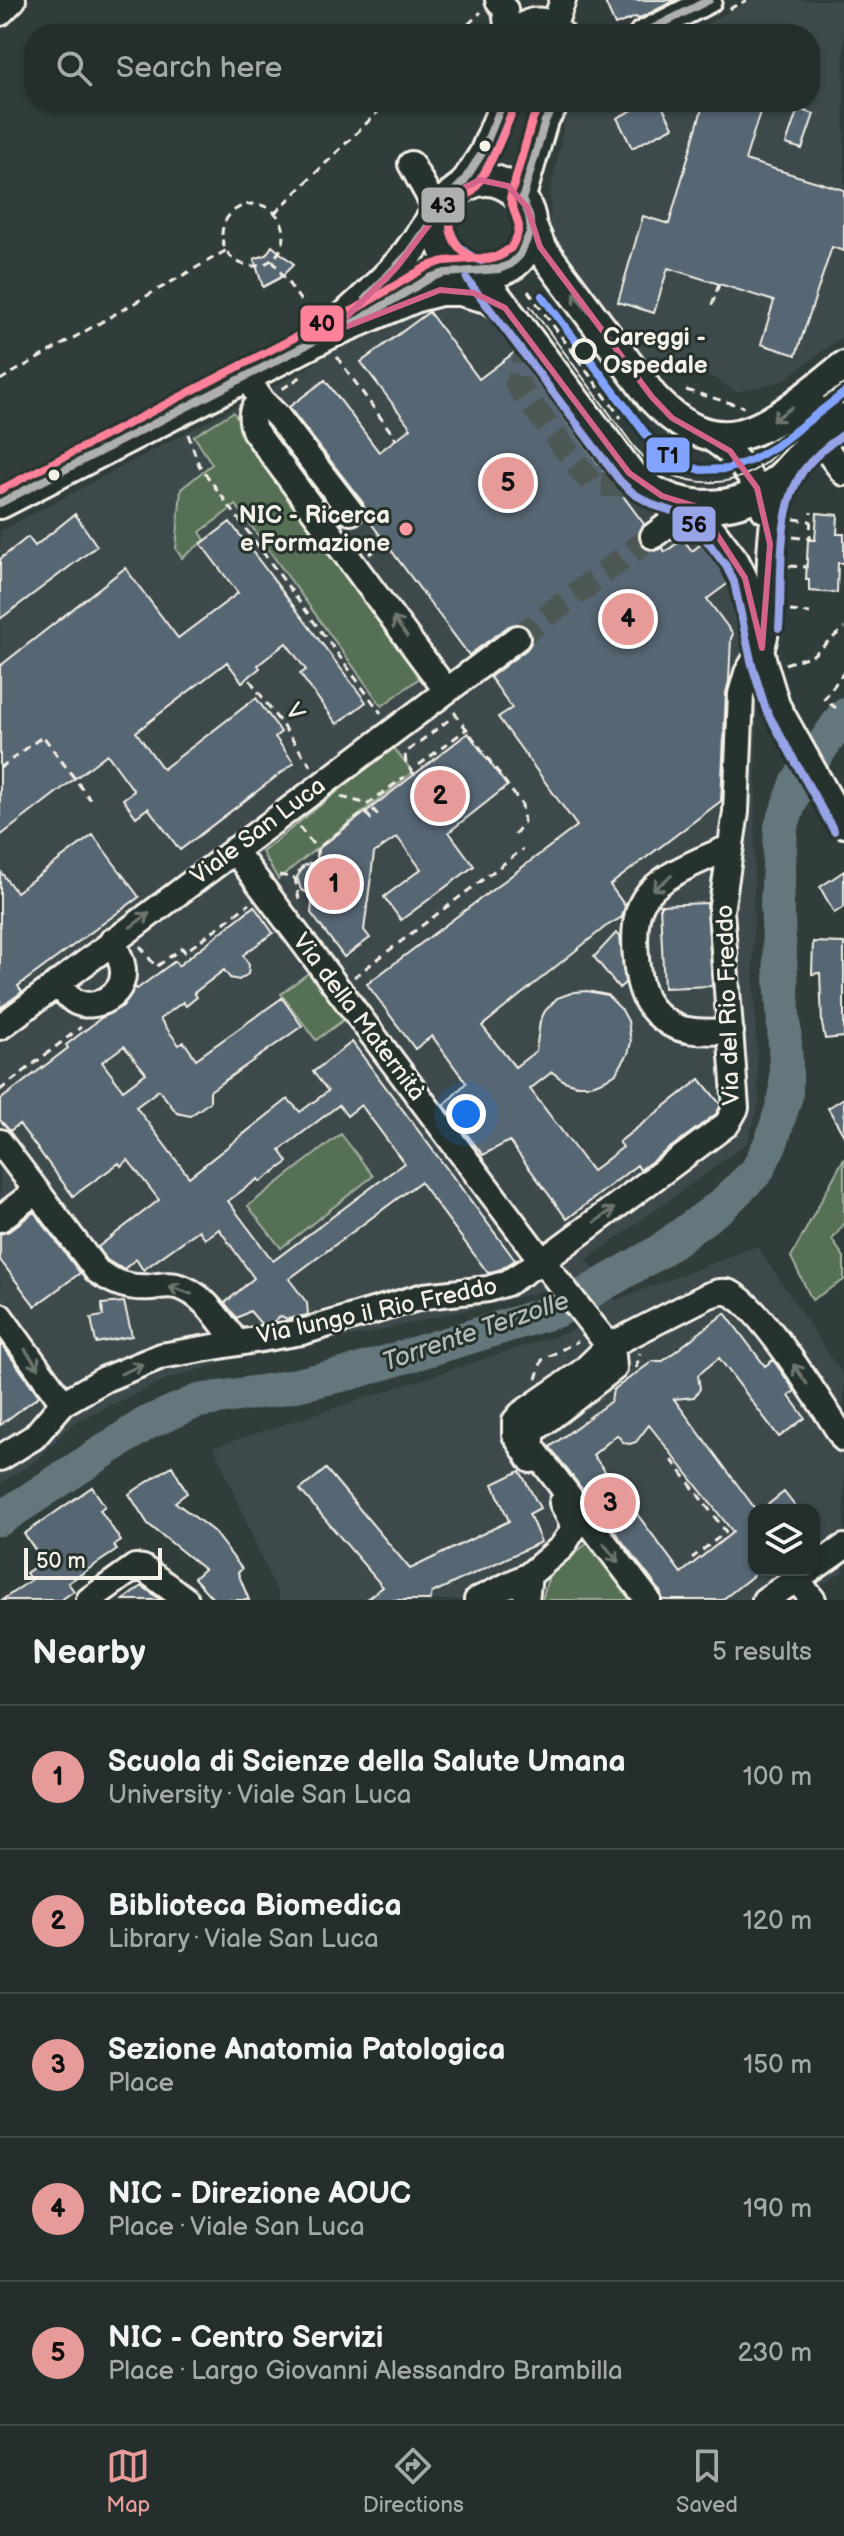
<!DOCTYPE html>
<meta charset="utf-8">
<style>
:root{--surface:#242e2c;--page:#2c3634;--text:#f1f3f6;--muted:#a3a8a9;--line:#414a48;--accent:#e69b98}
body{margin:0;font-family:"Balsamiq Sans",sans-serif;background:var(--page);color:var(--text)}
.controls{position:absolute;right:24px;bottom:24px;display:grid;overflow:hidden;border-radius:16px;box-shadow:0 2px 6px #0004}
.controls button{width:72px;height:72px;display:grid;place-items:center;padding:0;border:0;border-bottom:2px solid var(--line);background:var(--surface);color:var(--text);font:40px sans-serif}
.scale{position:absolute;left:24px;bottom:20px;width:138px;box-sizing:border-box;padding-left:8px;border:4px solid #f4f1e8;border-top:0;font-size:22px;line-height:28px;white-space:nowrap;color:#f4f1e8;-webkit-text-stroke:6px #26332d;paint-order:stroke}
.you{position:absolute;left:466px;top:1114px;width:28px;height:28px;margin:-20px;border:6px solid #fff;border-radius:50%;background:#1a73e8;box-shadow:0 0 0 12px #1a73e833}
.badge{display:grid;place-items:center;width:52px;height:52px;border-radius:50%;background:var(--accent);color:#111;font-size:26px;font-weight:700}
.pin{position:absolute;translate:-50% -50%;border:4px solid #fff;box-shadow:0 2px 8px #0006}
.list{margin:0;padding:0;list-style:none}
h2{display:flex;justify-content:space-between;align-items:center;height:104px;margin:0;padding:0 32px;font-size:34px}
h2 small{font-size:26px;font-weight:400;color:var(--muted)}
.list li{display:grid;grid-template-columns:52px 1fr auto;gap:24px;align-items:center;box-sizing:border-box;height:144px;padding:0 32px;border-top:2px solid var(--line)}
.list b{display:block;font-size:30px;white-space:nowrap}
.list p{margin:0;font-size:26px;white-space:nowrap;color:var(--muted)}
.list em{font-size:26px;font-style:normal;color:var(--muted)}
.icon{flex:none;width:44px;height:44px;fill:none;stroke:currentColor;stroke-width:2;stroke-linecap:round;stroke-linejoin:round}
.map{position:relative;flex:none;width:844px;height:1600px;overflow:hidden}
.search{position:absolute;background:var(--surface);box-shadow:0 2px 6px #0004;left:24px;right:24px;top:24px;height:88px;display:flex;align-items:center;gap:20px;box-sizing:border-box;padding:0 28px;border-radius:32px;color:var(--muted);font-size:30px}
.sheet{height:824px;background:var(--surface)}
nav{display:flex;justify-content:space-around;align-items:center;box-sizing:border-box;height:112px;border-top:2px solid var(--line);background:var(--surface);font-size:22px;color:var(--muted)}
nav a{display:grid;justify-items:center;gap:4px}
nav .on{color:var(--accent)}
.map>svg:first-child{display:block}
.built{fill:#3c494c;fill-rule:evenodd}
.green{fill:#567056;stroke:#a5b09f;stroke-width:2}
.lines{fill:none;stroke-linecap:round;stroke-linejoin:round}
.river{stroke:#63777d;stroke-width:34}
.building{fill:#576673;stroke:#f4f1e8;stroke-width:2;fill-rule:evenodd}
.minor-tunnel{stroke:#4d5855;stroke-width:24;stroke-dasharray:24 12;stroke-linecap:butt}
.minor-casing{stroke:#f4f1e8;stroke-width:30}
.major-casing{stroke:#f4f1e8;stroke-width:36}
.path{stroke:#f4f1e8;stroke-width:3;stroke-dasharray:8 6;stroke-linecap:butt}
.minor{stroke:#26332d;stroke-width:24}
.major{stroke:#26332d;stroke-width:30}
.tram{stroke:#f4f1e8;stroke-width:2}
.bus-1-casing{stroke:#26332d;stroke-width:14}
.bus-2-casing{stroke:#26332d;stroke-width:14}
.bus-3-casing{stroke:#26332d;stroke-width:14}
.bus-1{stroke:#aeafaf;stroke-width:8}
.bus-2{stroke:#97a3e7;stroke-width:8}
.bus-3{stroke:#ff8099;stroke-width:8}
.tram-1-casing{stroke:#26332d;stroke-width:14}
.tram-1{stroke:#82a3fd;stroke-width:8}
.oneway{stroke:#6e766e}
.marked{fill:none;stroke:#d4648c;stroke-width:6;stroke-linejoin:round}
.bus-dot{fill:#f4f1e8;stroke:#26332d;stroke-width:3}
.stop-dot{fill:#26332d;stroke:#f4f1e8;stroke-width:4}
.poi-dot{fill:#ff9aa2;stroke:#26332d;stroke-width:3}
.labels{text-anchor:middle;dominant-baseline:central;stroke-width:6;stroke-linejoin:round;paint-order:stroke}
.stop-label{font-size:24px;font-weight:bold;fill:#f4f1e8;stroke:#26332d;text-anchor:start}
.poi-label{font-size:24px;font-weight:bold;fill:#f4f1e8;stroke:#26332d;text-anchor:end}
.street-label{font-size:24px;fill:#f4f1e8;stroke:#26332d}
.water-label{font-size:26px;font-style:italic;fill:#b3bab8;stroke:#26332d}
.line-badge{stroke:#26332d;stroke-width:3}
.pale-badge-label{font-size:22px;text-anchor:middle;font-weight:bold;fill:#111}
</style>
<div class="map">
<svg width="844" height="1600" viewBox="0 0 844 1600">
<rect width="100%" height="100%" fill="#303d3b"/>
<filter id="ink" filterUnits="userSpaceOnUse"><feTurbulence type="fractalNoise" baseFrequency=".0125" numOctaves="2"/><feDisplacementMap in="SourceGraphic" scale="16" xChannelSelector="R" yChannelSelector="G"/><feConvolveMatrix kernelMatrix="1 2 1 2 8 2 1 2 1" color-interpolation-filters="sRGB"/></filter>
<g filter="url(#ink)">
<path class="built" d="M751,0H844V335L783,381L736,392L696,367L640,356L550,236V193L568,106L574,102H810V34H687Z
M437,303H479L681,515L698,526L742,589L757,700L753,957L759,1104L747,1143L587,1260L616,1300L757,1246L844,1377V1571L797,1600H280L214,1447L577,1329L549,1290L367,1334L246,1355L168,1379L76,1421L34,1462L0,1484V531L303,371L332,351L387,330ZM754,1510H814V1570H754Z"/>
<path class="green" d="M233,412L425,674L382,706L236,505L200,532L205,540L182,558L176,549L181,489L212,464L194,436Z
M393,747L413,772L278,879L262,852Z
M315,968L350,1015L316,1040L281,994Z
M341,1134L373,1176L281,1248L248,1206Z
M844,1158V1224L832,1240L844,1257V1280L812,1300L791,1257Z
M591,1540L637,1600H542L549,1575Z"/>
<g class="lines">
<path class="river" d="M0,1519L147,1423L198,1401L273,1390L351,1373L558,1310L657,1253L722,1205L757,1171L772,1140L786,1095V1063L777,904L781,827L798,781L844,715"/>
</g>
<path class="building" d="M604,0H676L638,19L636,17L615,25Z
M648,102H660L673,127L632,148L617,118Z
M704,102H728L760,112L745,160L844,190V251L832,247L796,355L761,344L774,301L668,268L654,313L618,302L643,216L669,224Z
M798,109L814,114L802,149L786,144Z
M272,246L294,264L280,278L263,287L254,259L266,255Z
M429,312L479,379L515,352L644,524L638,537L642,546L654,551L662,548L665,552L683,539L692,551L704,542L723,568L730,582L707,599L733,634L731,638L729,681L726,693L721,801L610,885L625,906L622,917L605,927L482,1026L515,1067L536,1051L540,1021L545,1011L557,998L574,992L587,991L607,995L622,1010L628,1021L631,1042L628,1054L616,1073L605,1080L592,1085H577L564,1081L552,1072L530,1089L592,1171L623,1147L619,1142L700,1079L721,1105L716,1114L640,1170L637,1165L567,1219L509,1141L483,1155L444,1105L466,1083L432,1036L415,1049L367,984L577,826L498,717L512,708L490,677L527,649L531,643L529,630L522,624L509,626L469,655L365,515L363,503L289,407L325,380L379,452L411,428L361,362Z
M817,513L838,515L837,534H844V563H838L837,593L809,591V580H806L808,540H815Z
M75,514L97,546L0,619V559L28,537L35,546Z
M230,522L366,702L337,724L300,674L306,670L286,643L258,665L260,668L242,682L227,662L136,732L163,769L256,698L281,732L275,737L294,763L180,850L148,808L136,817L123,799L134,791L107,754L0,836V666L125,568L178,638L238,593L201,544Z
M468,733L507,786L449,832L474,866L401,920L384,897L421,869L397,837L374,853L364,930L370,938L344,957L311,913L313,895L301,890L297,877L305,865L317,864L318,849Z
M93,835L139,897L18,986L22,992L0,1008V871L16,892Z
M844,871V907L834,913L820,887Z
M707,903L712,986L664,988L660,905Z
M254,906L273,933L243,955L249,965L248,974L239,980L230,978L224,970L194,993L197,997L186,1006L183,1002L160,1019L179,1045L184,1042L196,1059L282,998L302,1026L210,1091V1102L190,1116L177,1113L159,1090L136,1107L189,1177L288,1099L300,1112L328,1091L313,1072L352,1042L515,1260L501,1269L488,1273L420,1182L289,1279L307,1303L308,1315L287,1319L281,1316L273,1322L261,1324L250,1311L237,1318L225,1303L254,1278L219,1229L205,1239L199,1230L143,1270L136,1259L124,1269L117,1266L107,1260L98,1247L159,1200L128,1160L121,1166L119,1163L73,1196L19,1124L10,1131L0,1120V1100L68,1048L66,1045L101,1018L123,1006L135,987L137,989L175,961L178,966ZM124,1046L146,1073L123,1090L102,1062ZM339,1105L347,1116L361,1105L404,1163L273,1261L228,1201L258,1179L260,1182L288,1162L280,1150Z
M616,933L620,936L625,983L619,988L594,957Z
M813,942L844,943V1037L825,1039L822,1024L820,973L812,974Z
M844,1098V1136L828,1108Z
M34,1212L80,1273L35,1306L0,1260V1234L9,1231Z
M124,1302L132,1336L96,1343L91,1318L103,1316L102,1304Z
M725,1313L765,1366L773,1360L795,1391L789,1396L805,1418L779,1437L719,1358L698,1375L700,1389L694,1397L674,1399L754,1507V1575L722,1600H663L660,1591L550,1447L611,1401L613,1390L653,1361H663ZM649,1425L733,1532L681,1573L593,1455L617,1435L624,1443L630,1444L636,1442Z
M0,1342L39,1396L0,1425Z
M172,1466L187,1493L175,1502L213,1531L242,1569L238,1573L249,1600H214L194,1578L204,1569L148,1524L129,1494Z
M326,1469L410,1569L509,1521L493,1484L520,1471L540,1508L529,1514L541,1542L432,1593L430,1600H365L383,1587L300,1490Z
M92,1487L105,1506L100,1510L121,1541L114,1546L117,1550L68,1583L74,1591L61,1600H2L31,1580L26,1573L43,1561L24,1534Z
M784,1492L798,1510H761Z
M142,1586L161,1600H123Z"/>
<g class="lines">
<path class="minor-tunnel" d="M529,341L517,385L592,485L641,484
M517,638L653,536"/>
<defs>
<path id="minor" d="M498,0L505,9L508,34
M0,13L13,0
M554,25L563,0
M514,34C529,16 547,16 562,34
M642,34L709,0
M411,164L431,200
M460,187L482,153L503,102
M522,200L545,121L558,102
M247,377L261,400C250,410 250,416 254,430L446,690
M261,400L278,417L351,512
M705,435C735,452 755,476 764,510
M818,439L844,473
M695,506L736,560L745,578L764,662L777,705L844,825
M653,536L681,515
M234,850L542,1261L609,1346L613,1355L614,1368L533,1431L531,1446L648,1600
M57,983C63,990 68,998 76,1002C96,1011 124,995 123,972C123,961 117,951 112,941
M0,1027L517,638
M731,1032C712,1031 687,1034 670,1024C660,1018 650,1008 645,998C635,976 630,922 643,901C658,875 704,859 731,847
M0,1142L97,1271C114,1283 130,1289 151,1287C159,1286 168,1284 176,1286C202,1291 221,1322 236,1342
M0,1219L36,1191
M0,1316L63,1403
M0,1458L34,1437L63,1403L105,1379L161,1356L302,1332L424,1296L488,1289L507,1283L552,1254L727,1124L736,1108L721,911L736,812L741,694L747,673L762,648L765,636C774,581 762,521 789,470
M531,1460L515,1435V1421L521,1414L582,1372L609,1346L707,1296C715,1293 722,1290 730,1293C760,1305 824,1408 844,1439
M814,1568L844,1547
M529,1575L562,1547L573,1530L571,1520L562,1503
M797,1580L813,1600
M89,1600L135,1567L143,1568L186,1600
M477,1600L529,1575L526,1600
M765,1600L811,1570"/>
<path id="major" d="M531,226L540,247L652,397C726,477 778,418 844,367
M477,272L629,473C670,513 731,517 776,482C787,473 796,461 806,450C817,438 831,429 844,419
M342,320C363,301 385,281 403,260C427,232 452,171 495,181C505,184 514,189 520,197C529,209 533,224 529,238C514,299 420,272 442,207
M0,503L330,333L417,296L440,290H460L487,297L505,308"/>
</defs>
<use href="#minor" class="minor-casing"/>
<use href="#major" class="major-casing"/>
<path class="path" d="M729,9L747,0
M458,34L481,12
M222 235a31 31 0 1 1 62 0a31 31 0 1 1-62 0Z
M275,213L388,102
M272,260L311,315
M528,291L621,418
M712,305L719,284
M337,357L396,439
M0,380L227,250
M282,389L302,376
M686,390L744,407
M188,434L199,465L381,713
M794,519L810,521
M793,537L810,539L811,512
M369,554L386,543
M789,566L807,567
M790,611L810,613
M785,664L813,655L844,628
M250,680L311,766
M836,708L824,699L844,672
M454,712L522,805L524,822L513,837
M419,765L468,728
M0,768L43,736L90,799
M414,774L406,764L405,753L450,719L449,717
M341,797L368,804
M299,827L317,849
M279,875L295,878
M299,899L295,878L304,864L316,863L317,849L365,812L371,819L377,814L368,804L404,777
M140,946L156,967L182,948L185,952L249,904
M354,977L523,849
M0,1090L81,1027
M636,1368L640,1353
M536,1379L542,1360L578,1341
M672,1460L726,1532L692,1558"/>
<use href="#minor" class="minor"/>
<use href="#major" class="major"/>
<path class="tram" d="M530,306L635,448C668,485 724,495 765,463C781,450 794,433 810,419
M824,397L844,384"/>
<defs>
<path id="bus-1" d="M642,34L709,0
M366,298L410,252L447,199L464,181L482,153L503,102
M0,503L330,333L359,320L432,277L445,273L499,269L511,264L520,255L531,230L529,215L522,200L545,121L558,102"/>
<path id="bus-2" d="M481,261C460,253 440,231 456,208C464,196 475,188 483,175C496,153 505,130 514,106
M467,279L620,481L634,494L656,506L688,516L726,566L734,582L752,665L766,710L834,831
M779,628C783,581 775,511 803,471C814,456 829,444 844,434"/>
<path id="bus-3" d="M504,254C493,261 481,262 469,256C456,248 448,234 451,219C455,204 469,197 477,185C493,160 504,134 514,106
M0,490L325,322L354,310L428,266L444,261L496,257L511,248L517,236L519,226L510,198L533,118L543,102"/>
</defs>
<use href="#bus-1" class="bus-1-casing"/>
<use href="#bus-2" class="bus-2-casing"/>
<use href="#bus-3" class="bus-3-casing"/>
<use href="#bus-1" class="bus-1"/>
<use href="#bus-2" class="bus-2"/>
<use href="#bus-3" class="bus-3"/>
<defs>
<path id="tram-1" d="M542,296L651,441L676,462L701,470L727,469L752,460L776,446L844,393"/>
</defs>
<use href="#tram-1" class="tram-1-casing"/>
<use href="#tram-1" class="tram-1"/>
</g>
<defs><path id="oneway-shaft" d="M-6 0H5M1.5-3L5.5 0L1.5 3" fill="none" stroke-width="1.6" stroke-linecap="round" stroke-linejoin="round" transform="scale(2)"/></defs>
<g class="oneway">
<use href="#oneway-shaft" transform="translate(581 302) rotate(-126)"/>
<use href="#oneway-shaft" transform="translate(782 414) rotate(144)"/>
<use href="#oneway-shaft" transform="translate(400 627) rotate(-126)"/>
<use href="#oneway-shaft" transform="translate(662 883) rotate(142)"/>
<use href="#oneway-shaft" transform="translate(140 920) rotate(-37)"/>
<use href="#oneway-shaft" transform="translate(605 1215) rotate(-36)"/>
<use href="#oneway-shaft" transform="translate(180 1290) rotate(-161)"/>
<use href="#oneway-shaft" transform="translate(32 1359) rotate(54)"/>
<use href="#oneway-shaft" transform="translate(132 1369) rotate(-24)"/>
<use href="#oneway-shaft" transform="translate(800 1374) rotate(-125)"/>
<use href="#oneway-shaft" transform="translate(611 1553) rotate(52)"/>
</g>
</g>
<path class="marked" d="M480,180L508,186L527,207L540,247L652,397L672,418L730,451L757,488L770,544L762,648L745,578L708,521L695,506L662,496L629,473L505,308L474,293L440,290L330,333L396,268L453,193Z"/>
<g class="bus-dot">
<circle cx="485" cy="146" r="7"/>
<circle cx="54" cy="475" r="7"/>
</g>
<circle class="stop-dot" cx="584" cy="351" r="11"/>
<circle class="poi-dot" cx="406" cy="529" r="8"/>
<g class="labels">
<g class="stop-label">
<text x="603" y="337">Careggi -<tspan x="603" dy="28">Ospedale</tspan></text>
</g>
<g class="poi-label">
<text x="390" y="515">NIC - Ricerca<tspan x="390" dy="28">e Formazione</tspan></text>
</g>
<g class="street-label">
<text transform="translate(295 712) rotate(55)">V</text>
<text transform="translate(258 831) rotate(-37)">Viale San Luca</text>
<text transform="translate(728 1005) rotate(-92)">Via del Rio Freddo</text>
<text transform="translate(359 1017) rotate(53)">Via della Maternità</text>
<text transform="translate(377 1311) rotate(-12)">Via lungo il Rio Freddo</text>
</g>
<g class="water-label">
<text transform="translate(476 1332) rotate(-19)">Torrente Terzolle</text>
</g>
</g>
<g class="line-badge">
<rect x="420" y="186" width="46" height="38" rx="8" fill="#aeafaf"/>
<rect x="299" y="304" width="46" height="39" rx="8" fill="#ff8099"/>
<rect x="645" y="436" width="46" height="38" rx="8" fill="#82a3fd"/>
<rect x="671" y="505" width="46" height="38" rx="8" fill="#97a3e7"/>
</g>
<g class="pale-badge-label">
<text x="443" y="213">43</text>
<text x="322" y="331">40</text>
<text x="668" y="463">T1</text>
<text x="694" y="532">56</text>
</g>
</svg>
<div class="controls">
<button><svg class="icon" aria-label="layers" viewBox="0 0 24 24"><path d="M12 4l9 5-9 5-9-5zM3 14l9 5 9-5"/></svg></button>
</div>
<div class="scale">50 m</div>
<div class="you"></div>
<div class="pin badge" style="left:334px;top:884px">1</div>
<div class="pin badge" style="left:440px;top:796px">2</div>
<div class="pin badge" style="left:610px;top:1503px">3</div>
<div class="pin badge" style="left:628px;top:619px">4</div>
<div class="pin badge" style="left:508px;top:483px">5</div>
<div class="search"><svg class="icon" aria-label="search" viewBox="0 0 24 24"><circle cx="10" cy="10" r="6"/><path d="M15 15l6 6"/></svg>Search here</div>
</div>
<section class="sheet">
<h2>Nearby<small>5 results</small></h2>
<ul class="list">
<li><span class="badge">1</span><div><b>Scuola di Scienze della Salute Umana</b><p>University · Viale San Luca</p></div><em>100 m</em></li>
<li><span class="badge">2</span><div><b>Biblioteca Biomedica</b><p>Library · Viale San Luca</p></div><em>120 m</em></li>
<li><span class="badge">3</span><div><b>Sezione Anatomia Patologica</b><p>Place</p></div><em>150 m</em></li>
<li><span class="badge">4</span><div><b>NIC - Direzione AOUC</b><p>Place · Viale San Luca</p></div><em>190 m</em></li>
<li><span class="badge">5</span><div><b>NIC - Centro Servizi</b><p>Place · Largo Giovanni Alessandro Brambilla</p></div><em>230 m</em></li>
</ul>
</section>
<nav>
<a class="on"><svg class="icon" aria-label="map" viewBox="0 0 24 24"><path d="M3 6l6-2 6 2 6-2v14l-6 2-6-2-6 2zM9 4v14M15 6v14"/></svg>Map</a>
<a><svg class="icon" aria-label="directions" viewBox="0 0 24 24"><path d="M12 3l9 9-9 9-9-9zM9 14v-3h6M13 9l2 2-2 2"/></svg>Directions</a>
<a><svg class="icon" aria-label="saved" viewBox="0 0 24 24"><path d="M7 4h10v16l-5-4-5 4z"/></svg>Saved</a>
</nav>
